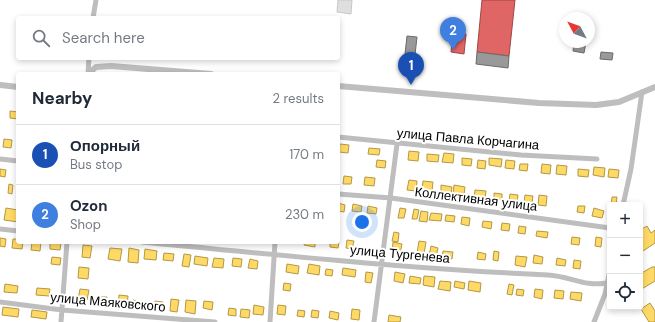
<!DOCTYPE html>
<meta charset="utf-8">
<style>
:root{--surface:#fff;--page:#f2f2f3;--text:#1f2937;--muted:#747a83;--line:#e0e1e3;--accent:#7c3aed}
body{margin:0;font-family:"DM Sans",sans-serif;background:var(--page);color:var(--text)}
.controls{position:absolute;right:12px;bottom:12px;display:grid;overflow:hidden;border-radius:4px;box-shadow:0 2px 6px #0003}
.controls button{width:36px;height:36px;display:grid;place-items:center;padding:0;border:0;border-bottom:1px solid var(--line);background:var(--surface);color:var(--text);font:20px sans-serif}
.compass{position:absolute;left:559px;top:12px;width:36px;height:36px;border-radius:50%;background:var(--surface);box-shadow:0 2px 6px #0003;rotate:311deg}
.you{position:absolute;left:362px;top:222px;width:14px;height:14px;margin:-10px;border:3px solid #fff;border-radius:50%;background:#1a73e8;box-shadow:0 0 0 6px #1a73e833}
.badge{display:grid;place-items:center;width:26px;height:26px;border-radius:50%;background:var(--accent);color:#fff;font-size:13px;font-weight:700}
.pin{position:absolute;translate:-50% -33px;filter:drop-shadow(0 1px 2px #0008)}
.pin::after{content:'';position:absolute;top:21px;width:14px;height:12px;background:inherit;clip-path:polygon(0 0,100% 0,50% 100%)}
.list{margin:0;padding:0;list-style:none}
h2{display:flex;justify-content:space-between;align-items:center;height:52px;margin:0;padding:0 16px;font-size:17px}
h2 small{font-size:13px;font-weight:400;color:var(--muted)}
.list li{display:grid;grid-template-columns:26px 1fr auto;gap:12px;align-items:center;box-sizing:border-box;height:60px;padding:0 16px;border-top:1px solid var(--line)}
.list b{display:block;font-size:15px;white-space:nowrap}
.list p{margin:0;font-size:13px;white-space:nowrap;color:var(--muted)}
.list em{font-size:13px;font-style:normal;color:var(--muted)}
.icon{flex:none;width:22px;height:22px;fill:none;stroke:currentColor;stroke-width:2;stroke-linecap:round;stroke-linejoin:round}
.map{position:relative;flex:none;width:655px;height:322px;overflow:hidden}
.search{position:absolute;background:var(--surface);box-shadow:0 2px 6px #0003;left:16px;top:16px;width:324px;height:44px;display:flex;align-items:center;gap:10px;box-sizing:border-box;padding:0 14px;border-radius:4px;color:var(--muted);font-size:15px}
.panel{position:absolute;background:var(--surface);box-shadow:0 2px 6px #0003;left:16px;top:72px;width:324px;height:172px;border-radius:4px}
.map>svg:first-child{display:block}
.homes{fill:#ffd966;stroke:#b29847}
.shops{fill:#e06666;stroke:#9d4747}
.industry{fill:#999;stroke:#6b6b6b}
.building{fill:#dfdfdf;stroke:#c7c7c7}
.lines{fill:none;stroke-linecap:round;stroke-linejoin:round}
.minor{stroke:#bebebe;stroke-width:5}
.tertiary{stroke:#bebebe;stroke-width:6}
.labels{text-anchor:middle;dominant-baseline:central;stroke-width:4;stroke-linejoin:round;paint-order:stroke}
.street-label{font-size:13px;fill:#000;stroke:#fff}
</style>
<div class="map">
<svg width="655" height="322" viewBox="0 0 655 322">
<rect width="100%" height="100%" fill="#fff"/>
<path class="homes" d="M10,111L18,112V119L10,118Z
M4,139L12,140L11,148L3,147Z
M340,144L349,145L348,153L339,152Z
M369,148L380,149L379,155L368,154Z
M409,151L419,152L418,161L408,160Z
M444,153L454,154L453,163L442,162Z
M427,154L439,155L438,162L427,161Z
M462,158L472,159L471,166L462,165Z
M489,158L502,159L501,167L489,165Z
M377,160L386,161L385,168L376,167Z
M478,160L486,161L485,169L477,168Z
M506,160L515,161L514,169L505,168Z
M520,164H528L527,171L519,170Z
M542,164L551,165L550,174L541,173Z
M557,165L567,166L566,175L556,174Z
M594,167L605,168L604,177L593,175Z
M0,169L6,170L5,177L0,176Z
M578,169L589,170L588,177L578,176Z
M609,169L619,170L618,178L608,177Z
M344,176L352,177L351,184H343Z
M365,177L375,178L374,186L364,185Z
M409,180L417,181L416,191L407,190Z
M423,181L433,182L432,191L422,190Z
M9,184L13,185L12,194L8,193Z
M441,185L452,187L451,195L441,194Z
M454,185L465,187L464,195L453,194Z
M475,190L486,191L485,199L474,198Z
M494,193L502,194V200L494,199Z
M510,194L518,195L517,202L509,201Z
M525,195L533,196L532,203L524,202Z
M539,195L547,196L546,206L538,205Z
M612,197H617L616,205H611Z
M338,203L345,205L344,212L338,211Z
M353,204L362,206L361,212L352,211Z
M368,206L377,208L376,214L367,213Z
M578,206H585L584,213L577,212Z
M6,208L18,210V222L4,220Z
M400,208L406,209L404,218H398Z
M594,208L604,211L602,218L592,216Z
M414,209L419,210L417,219H412Z
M421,211L428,212L427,222L419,221Z
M431,213L442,214L441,221L429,220Z
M446,215L455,216L454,222L445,221Z
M462,217L470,218L469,226L461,224Z
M483,221L492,222L491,229L482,227Z
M502,223L510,224L509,231L501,230Z
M519,226L526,227L525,234L518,233Z
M647,226L651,233L655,230V243L640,253V230Z
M537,231L548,232L547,238L536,236Z
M394,232L399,233L398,242L392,241Z
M572,237L580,238L579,245L571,244Z
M596,237L602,238L601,247L595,246Z
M0,238L6,239L5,247L0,246Z
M13,239H18V242H23L22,249L12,248Z
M347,240L354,241L352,249L346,248Z
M338,241H339L338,248L330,247V242Z
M419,241L426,242L424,254L417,253Z
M32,242H41L40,251L31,250Z
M50,242L61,243L60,250L50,249Z
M305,242H315V247L304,245Z
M393,242L402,244L400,254L392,253Z
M83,245L92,246L90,258L82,257Z
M431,246L438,248L436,257L429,256Z
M110,248L122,249L120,261L108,259Z
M129,248L139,250L138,263L128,262Z
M145,249L157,251L156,260L144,259Z
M443,251L453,252L452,259L442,257Z
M494,251L499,252L498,261L493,260Z
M478,252L486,254L485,260L477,259Z
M164,253L174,254L173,261L163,260Z
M184,254L191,255L189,267L182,266Z
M534,255L543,257L542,264L533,263Z
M195,256L208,258L207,266L194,264Z
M516,256L527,257L525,267L515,265Z
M52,257L61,258L60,265L51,264Z
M214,258L224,259L223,268L212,267Z
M233,258L242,259L241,267L232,266Z
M557,258L566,260L565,266L556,265Z
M250,259L258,261L257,269L248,268Z
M574,260L581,261L580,269L573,268Z
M287,264L299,266L298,274L286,272Z
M309,264L320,266L319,275L307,273Z
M79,267L89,268L88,279L78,278Z
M652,267H655V281L640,290V274Z
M343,268L356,270L355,277L342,275Z
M326,269L333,270L332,276L325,275Z
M366,272L373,273L371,283L365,282Z
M395,272L405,274L403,283L394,281Z
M410,276L421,278L420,284L409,283Z
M424,276L435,277L434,287L423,285Z
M440,281L451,282L450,291L438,289Z
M455,281L465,283L464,289L454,287Z
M469,281L481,283L480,292L468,290Z
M284,283L291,284L290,291L283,290Z
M5,284L18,286L17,293L4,292Z
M509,284L514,285L512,295L507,294Z
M37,288L50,289L49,296L36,295Z
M80,289L89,290L87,300L78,299Z
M517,289L524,290L523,296L516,295Z
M535,289L543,290L542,299L534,297Z
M555,290L564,291L563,299L554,298Z
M571,292L582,293L581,301L570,299Z
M119,295L128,296L127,306L118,305Z
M99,297H107L106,303L99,302Z
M171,299L179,300L177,312L170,311Z
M133,300L142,302L141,309L132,308Z
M186,300L196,301L195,314L185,312Z
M155,301L163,302L162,310L154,309Z
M204,301L213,302L212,310L203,308Z
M650,303L655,311V322H649L641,309Z
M254,305L264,307L263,315L253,314Z
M278,305L286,306L285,315L277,314Z
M3,307L19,309L18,317L2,315Z
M229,308L236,309V316L228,315Z
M241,309L250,310L249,318L240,317Z
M352,309L360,310L359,320L351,319Z
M32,310L47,312L46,319L31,317Z
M298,310L305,311L304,317L297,316Z
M312,310L319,311L318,318L311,317Z
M330,311L339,313L338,320L329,318Z
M389,315L401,317L400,322H388Z"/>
<path class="shops" d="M482,0H515L509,56L477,52Z
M453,33L466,34L464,54L451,52Z"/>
<path class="industry" d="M407,36L417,37L414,64L404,63Z
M574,42H586L584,53L573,51Z
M477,52L509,56L508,68L476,64Z
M601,52L613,53L612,60L600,59Z"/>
<path class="building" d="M338,0H352L351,14L337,12Z"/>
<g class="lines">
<path class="minor" d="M93,18L96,0
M88,74L89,58
M338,137L521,155L597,159
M0,159L18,161
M338,194L391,198L610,228
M623,205L631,169L642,92
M0,229L18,231
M142,242C277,255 413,269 548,275C570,276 584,287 607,283
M0,302L62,310L215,322
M61,322L67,242
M270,322L275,242
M374,322L397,144
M594,322L605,294L610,270"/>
<path class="tertiary" d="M88,74L96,67L111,66L211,74
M0,85L18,87
M338,86L539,103L596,105L619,102L655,87"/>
</g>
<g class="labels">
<g class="street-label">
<text transform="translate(468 139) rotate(5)">улица Павла Корчагина</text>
<text transform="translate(476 199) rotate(7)">Коллективная улица</text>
<text transform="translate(400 254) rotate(5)">улица Тургенева</text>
<text transform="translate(108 302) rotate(5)">улица Маяковского</text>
</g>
</g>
</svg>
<div class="controls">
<button>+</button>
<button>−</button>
<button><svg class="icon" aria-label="locate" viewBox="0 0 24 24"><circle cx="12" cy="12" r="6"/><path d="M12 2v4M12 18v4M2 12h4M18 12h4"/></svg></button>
</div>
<svg class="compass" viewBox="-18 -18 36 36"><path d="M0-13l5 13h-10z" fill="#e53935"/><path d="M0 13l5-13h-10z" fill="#747a83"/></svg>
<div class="you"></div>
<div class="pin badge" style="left:411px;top:85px;background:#1a4fb4">1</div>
<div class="pin badge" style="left:453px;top:50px;background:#3f7fe0">2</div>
<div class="search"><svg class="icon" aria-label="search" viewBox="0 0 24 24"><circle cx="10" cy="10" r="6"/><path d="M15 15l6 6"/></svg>Search here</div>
<section class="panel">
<h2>Nearby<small>2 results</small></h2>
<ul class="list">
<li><span class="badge" style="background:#1a4fb4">1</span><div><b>Опорный</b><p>Bus stop</p></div><em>170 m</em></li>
<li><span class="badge" style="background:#3f7fe0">2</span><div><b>Ozon</b><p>Shop</p></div><em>230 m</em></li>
</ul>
</section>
</div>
